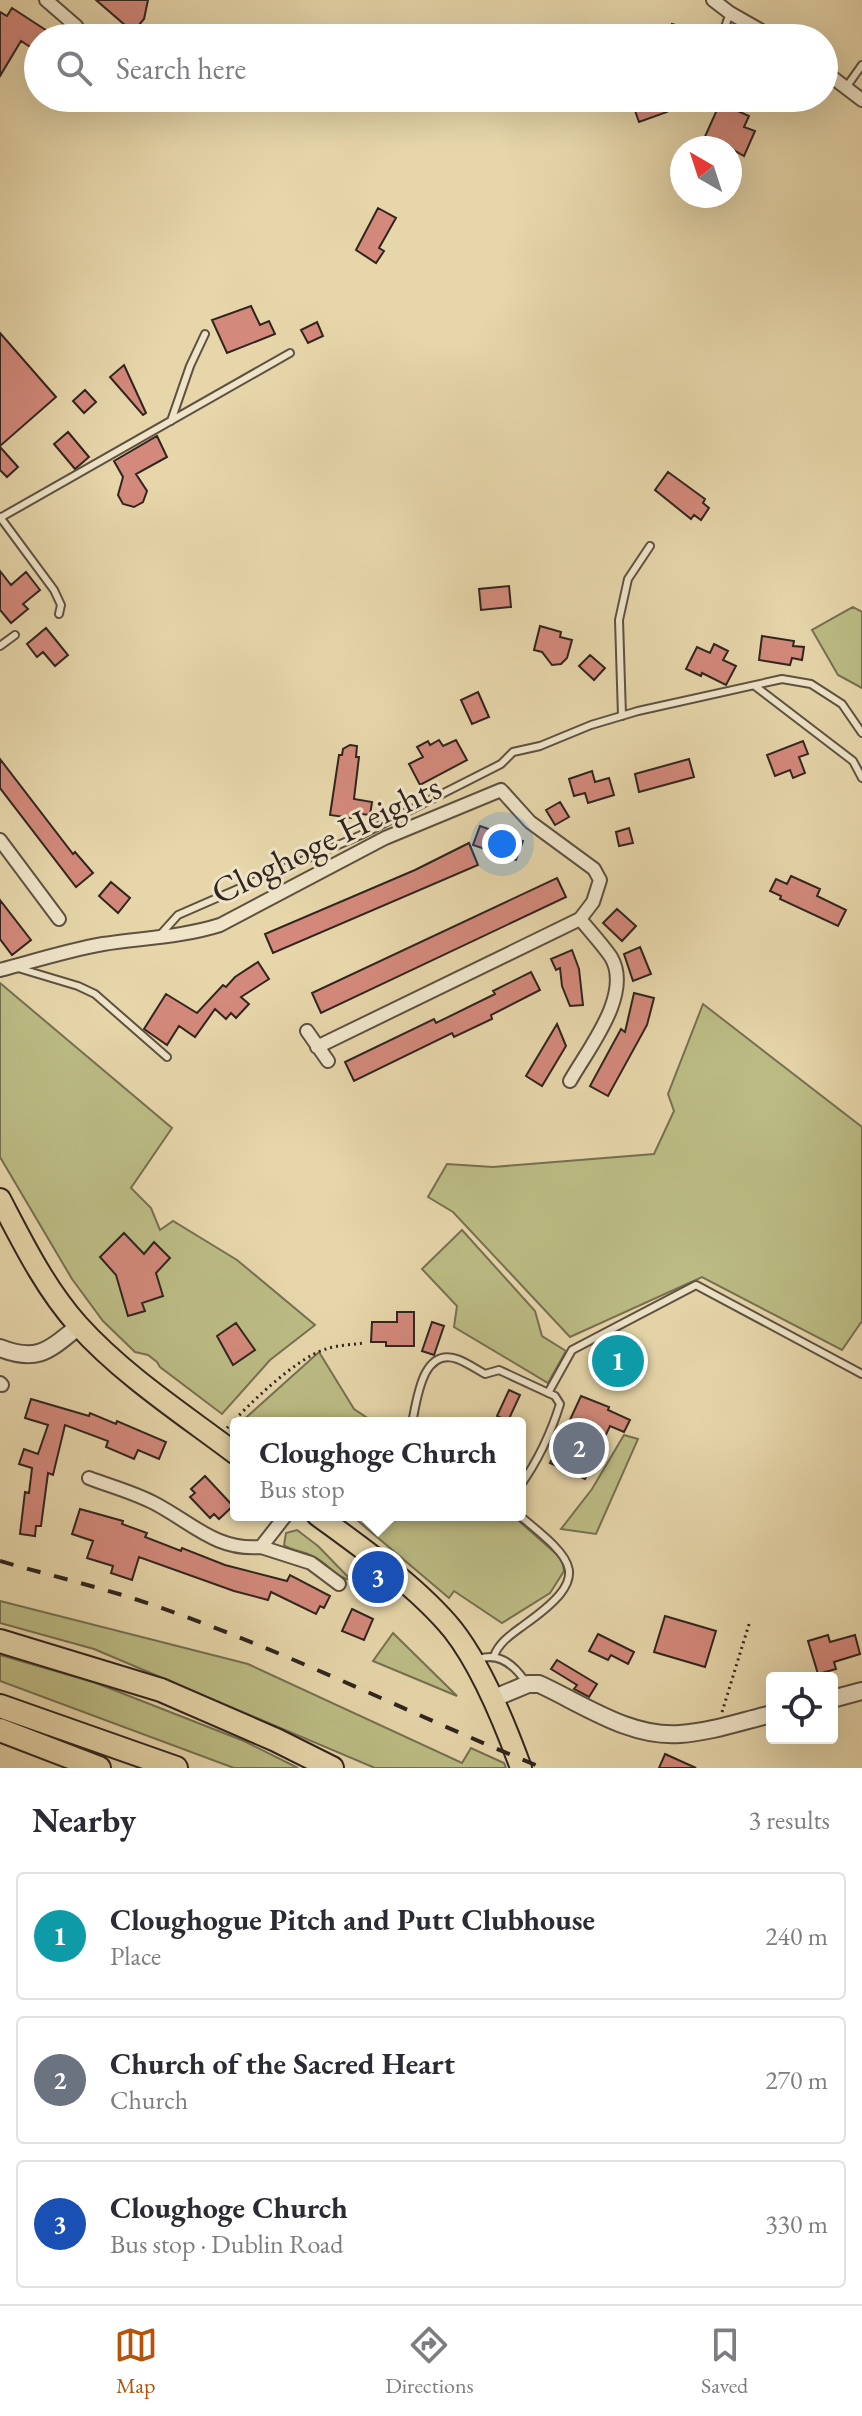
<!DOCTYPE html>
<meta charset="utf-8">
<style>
:root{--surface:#fff;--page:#f7f7f7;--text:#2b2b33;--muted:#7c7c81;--line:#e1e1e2;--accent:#b45309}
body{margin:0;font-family:"EB Garamond",serif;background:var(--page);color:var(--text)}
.controls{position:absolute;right:24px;bottom:24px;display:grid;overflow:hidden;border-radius:8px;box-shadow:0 8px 32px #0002}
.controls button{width:72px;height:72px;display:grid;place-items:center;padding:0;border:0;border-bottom:2px solid var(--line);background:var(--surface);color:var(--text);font:40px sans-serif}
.compass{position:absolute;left:670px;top:136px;width:72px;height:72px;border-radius:50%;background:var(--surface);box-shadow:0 8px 32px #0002;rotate:321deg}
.you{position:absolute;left:502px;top:844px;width:28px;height:28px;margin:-20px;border:6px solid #fff;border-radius:50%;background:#1a73e8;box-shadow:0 0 0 12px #1a73e833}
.badge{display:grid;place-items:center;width:52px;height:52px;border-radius:50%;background:var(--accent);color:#fff;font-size:26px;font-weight:700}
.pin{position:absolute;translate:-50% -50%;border:4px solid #fff;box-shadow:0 2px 8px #0006}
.popup{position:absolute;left:230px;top:1417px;width:296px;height:104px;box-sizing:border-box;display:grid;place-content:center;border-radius:8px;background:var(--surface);filter:drop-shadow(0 2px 6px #0005);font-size:26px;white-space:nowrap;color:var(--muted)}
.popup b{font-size:30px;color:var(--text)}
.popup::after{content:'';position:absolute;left:50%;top:100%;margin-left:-16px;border:16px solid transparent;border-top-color:var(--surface)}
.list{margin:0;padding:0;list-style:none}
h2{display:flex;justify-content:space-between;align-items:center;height:104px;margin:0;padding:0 32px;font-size:34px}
h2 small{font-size:26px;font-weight:400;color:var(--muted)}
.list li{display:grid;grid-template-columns:52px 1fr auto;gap:24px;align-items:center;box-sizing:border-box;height:128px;margin:0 16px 16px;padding:0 16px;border:2px solid var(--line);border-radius:8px}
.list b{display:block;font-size:30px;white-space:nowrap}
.list p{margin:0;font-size:26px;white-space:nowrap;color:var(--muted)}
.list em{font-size:26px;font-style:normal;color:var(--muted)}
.icon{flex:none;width:44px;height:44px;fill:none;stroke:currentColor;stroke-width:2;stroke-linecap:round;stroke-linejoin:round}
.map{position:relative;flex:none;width:862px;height:1768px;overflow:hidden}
.search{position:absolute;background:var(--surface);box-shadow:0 8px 32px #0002;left:24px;right:24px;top:24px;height:88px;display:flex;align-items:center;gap:20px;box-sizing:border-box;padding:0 28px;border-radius:44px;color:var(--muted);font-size:30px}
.sheet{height:536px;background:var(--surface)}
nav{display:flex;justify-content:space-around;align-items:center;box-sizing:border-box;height:112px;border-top:2px solid var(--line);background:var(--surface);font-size:22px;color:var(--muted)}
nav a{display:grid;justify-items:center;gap:4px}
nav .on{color:var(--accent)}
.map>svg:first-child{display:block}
.green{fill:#bcbc84;stroke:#767052;stroke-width:2}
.building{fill:#d3897b;stroke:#30251f;stroke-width:2}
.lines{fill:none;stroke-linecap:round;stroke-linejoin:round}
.service-casing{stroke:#5e5142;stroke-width:10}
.minor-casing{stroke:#5e5142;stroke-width:16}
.tertiary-casing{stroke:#5e5142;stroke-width:20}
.primary-casing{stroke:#30251f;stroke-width:24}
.trunk-casing{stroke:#30251f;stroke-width:26}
.path{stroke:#30251f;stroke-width:3;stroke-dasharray:2 4;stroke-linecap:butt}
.service{stroke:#efe4c8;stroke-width:6}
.minor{stroke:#efe4c8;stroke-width:12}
.tertiary{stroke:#efe4c8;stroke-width:16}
.primary{stroke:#e6d6aa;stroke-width:20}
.trunk{stroke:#e6d6aa;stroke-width:22}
.rail{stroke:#30251f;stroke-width:4;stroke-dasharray:14 14;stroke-linecap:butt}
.labels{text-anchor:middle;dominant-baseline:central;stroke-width:6;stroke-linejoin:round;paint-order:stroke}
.street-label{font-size:36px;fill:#30251f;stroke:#efe4c8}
</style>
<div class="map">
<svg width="862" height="1768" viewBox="0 0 862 1768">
<rect width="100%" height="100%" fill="#e6d6aa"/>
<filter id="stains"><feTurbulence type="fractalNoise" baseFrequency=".0025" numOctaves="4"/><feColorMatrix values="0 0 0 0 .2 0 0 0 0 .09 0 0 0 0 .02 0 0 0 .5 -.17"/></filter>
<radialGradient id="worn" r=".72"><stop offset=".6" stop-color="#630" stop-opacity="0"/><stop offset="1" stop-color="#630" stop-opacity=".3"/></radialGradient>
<path class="green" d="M853,607L862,612V688L838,675L812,630Z
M0,983L172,1128L131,1188L151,1208L160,1230L173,1221L237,1260L315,1325L270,1360L222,1414L160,1367L157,1362L148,1355L135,1352L103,1321L72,1279L0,1157Z
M703,1004L862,1127V1321L842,1350L702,1277L570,1337L453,1212L428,1197L447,1164L493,1167L654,1154L674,1111L668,1094Z
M462,1230L535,1311L542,1336L566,1351L548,1383L454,1327L457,1306L422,1269Z
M319,1352L354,1409L375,1423H240Z
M624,1435L638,1439L596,1534L561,1529L592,1489Z
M351,1515H512L562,1559L564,1571L550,1593L502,1623L454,1591L449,1598Z
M297,1530L318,1546L351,1580C336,1578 329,1565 316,1558C306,1551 294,1552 284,1545L286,1533Z
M0,1601L248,1664L462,1763L471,1748L504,1763L506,1768H375L94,1649L0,1623Z
M393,1633L457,1696L373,1661Z
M0,1655L96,1683L244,1741L298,1768H234L0,1681Z"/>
<path class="building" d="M96,0H148L144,19L133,32Z
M12,8L58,38H38V52L21,41L0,76V12L7,16Z
M672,24L710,34V38H669Z
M635,98H662L667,112L639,122L632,102L636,101Z
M720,103L749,116L744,127L755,131L744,156L730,148H718L703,141Z
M378,208L396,218L379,248L384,251L376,263L356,250Z
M251,306L260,325L269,321L275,334L227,353L212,320Z
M317,322L323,336L308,343L301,330Z
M0,333L56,397L0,446Z
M124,365L146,413L143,415L110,377Z
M85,390L96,402L84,413L73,401Z
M68,432L89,457L75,469L54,444Z
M157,436L167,457L136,474L147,491L143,502L134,507L123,504L118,495L123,477L114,461Z
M0,447L18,467L7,477L0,470Z
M668,472L705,499L703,503L709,508L701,520L694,515L691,519L655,490Z
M0,571L11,585L26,572L40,590L23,604L28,609L11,623L0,610Z
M509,586L511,607L481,610L479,589Z
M540,626L561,632L560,637L572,640L567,658L561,664L552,665L542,652L534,650Z
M46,628L68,655L55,666L43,652L37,657L27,644Z
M762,636L794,641L793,646L804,647L802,660L792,658L790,665L759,660Z
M714,644L728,651L723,660L736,666L726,685L702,673L701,676L686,669L697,647L710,653Z
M590,655L605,668L594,680L579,666Z
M478,692L489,717L472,724L461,700Z
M439,740L443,746L456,740L467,760L420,785L409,764L423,757L417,747L428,741L430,745Z
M803,741L808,754L799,757L805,773L793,778L790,770L775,776L767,755Z
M350,745L357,746L356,757H359L354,799L372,802L370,815L352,813L351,818L330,815L339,755H342L343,749Z
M0,759L73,854L75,852L93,873L76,887L0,788Z
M689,759L694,777L639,792L635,774Z
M592,771L595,782L609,778L614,795L588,803L585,793L574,796L569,779Z
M560,802L569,817L555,825L546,810Z
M480,826L523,841L516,860L473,845Z
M629,828L633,843L619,846L616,832Z
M469,843L478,865L273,953L265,934L415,870Z
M791,876L820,889L817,896L846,910L838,926L780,899L781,896L770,891L776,879L787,884Z
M557,878L566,897L321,1013L312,993Z
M111,882L130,898L118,913L99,896Z
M0,900L31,940L12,955L0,939Z
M617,909L636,926L622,941L603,923Z
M640,947L651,974L633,981L624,954Z
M572,950L579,969L583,1005L570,1006L562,986L560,968L556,970L551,959Z
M258,962L269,979L241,997L249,1004L236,1018L231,1013L226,1019L215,1009L195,1037L179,1026L167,1045L144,1029L166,994L197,1013L223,985L226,987L235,977Z
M531,972L540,990L491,1015L492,1019L454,1037L452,1033L354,1081L345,1062L434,1019L436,1023L495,994L493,991Z
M634,993L654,998L647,1025L608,1096L590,1086L621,1029L625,1032Z
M557,1024L566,1046L542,1086L526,1076Z
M124,1233L144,1254L154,1242L170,1258L156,1273L163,1296L142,1303L145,1311L128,1316L116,1275L100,1257Z
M397,1312H414V1346H386V1342H371L372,1322H397Z
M432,1322L444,1326L434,1355L422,1351Z
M236,1323L255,1350L233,1365L217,1336Z
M614,1347L640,1360L635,1370L626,1366L622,1375L596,1363L601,1353L610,1357Z
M509,1390L520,1395L508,1421L497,1416Z
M581,1396L609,1407L608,1410L630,1420L624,1432L610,1426L585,1479L550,1463Z
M31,1399L89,1416L90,1413L116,1424L117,1421L166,1442L159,1459L138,1450L134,1459L106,1447L108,1441L65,1425L53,1475L48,1473L41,1526H36L35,1536L20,1534L25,1492L29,1493L32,1468L19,1464L24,1449L38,1454L48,1425L25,1418Z
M205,1476L233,1506L219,1519L214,1514L210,1518L190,1497L195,1493L191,1489Z
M80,1509L123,1521L122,1524L147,1533L145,1537L181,1551L182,1548L225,1565L287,1581L290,1575L330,1596L324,1608L320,1606L316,1614L271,1592L268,1600L234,1591L139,1557L132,1580L111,1573L113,1566L87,1558L93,1541L72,1534Z
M352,1609L373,1619L364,1640L342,1631Z
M665,1616L716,1631L705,1667L654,1652Z
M598,1634L634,1652L628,1664L611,1655L608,1660L589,1651Z
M828,1635L830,1642L855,1635L860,1654L834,1662L836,1669L818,1674L808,1641Z
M557,1660L597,1684L589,1697L574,1689L577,1685L551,1669Z
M665,1754L696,1768H659Z"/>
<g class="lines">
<defs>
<path id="service" d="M721,38L730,13
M847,86L862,65
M712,105V98
M171,421L190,366L205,334
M0,517L54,590L61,605L59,614
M0,518L290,353
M0,646L15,635
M755,686L853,761L862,778
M622,716L619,620L628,579L650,546
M160,935L178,915L361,835L501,764L513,752L540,746L591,725L638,711L782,679L811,684L842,704L862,733
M18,968L78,986L95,994L167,1057
M548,1393L572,1350L696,1285L862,1374
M412,1423C417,1400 422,1347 457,1359C466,1362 476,1369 485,1374L499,1370L555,1396L560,1404C551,1433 537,1462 520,1486
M494,1656C499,1642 512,1634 524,1625C593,1576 576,1562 519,1515
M479,1659C499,1652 514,1665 525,1681"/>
<path id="minor" d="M46,0L76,26L84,38
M713,0L730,13L774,38
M824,71L862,100
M0,840L59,919
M0,970C34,961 69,950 103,944C142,938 182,937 220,925L385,838L501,790L530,822L594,869L600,880L593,902L580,919L317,1047
M307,1031L328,1061
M570,1081C588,1049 633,994 611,957C602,944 590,931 580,919
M0,1383L2,1385
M89,1478C110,1486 133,1492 154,1503C191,1522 216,1551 261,1547L286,1515
M261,1547L311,1563L339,1584"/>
<path id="tertiary" d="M0,1348C38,1363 49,1350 79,1326
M492,1699L528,1684H539C583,1704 630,1738 680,1734C711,1732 742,1721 772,1714
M832,1699L862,1691"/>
<path id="primary" d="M0,1199C23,1243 45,1288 78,1325C123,1375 183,1414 236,1454
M317,1515C362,1548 418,1587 453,1630C482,1667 505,1724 521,1768"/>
<path id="trunk" d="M0,1641L161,1690L276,1740L332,1768
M0,1706L176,1768
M0,1730L99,1768"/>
</defs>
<use href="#service" class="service-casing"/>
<use href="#minor" class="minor-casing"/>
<use href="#tertiary" class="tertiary-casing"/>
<use href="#primary" class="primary-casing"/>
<use href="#trunk" class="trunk-casing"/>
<path class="path" d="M227,1428C248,1405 296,1358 326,1349C337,1345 351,1345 363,1343
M722,1712L750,1621"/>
<use href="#service" class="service"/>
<use href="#minor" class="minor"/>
<use href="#tertiary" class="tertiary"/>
<use href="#primary" class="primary"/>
<use href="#trunk" class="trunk"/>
<path class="rail" d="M0,1561C45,1574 91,1585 135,1599C275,1645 407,1713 543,1768"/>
</g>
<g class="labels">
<g class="street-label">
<text transform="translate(326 839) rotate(-26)">Cloghoge Heights</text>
</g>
</g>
<rect width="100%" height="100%" filter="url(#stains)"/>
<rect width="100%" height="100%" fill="url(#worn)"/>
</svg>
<div class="controls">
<button><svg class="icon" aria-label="locate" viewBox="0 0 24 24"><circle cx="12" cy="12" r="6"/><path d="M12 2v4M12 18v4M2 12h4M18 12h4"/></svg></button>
</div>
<svg class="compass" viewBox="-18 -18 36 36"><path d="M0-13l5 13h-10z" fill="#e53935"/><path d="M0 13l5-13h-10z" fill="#7c7c81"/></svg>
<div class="you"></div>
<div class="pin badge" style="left:618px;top:1361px;background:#0f9aa8">1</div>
<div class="pin badge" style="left:579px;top:1448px;background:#6b7280">2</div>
<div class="pin badge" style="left:378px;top:1577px;background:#1a4fb4">3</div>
<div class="popup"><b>Cloughoge Church</b>Bus stop</div>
<div class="search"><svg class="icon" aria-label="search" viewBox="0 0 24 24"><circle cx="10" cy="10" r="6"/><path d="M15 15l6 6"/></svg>Search here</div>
</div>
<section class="sheet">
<h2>Nearby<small>3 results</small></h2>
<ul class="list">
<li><span class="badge" style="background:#0f9aa8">1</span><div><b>Cloughogue Pitch and Putt Clubhouse</b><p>Place</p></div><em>240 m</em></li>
<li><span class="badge" style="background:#6b7280">2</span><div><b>Church of the Sacred Heart</b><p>Church</p></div><em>270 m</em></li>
<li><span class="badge" style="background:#1a4fb4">3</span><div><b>Cloughoge Church</b><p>Bus stop · Dublin Road</p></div><em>330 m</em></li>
</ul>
</section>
<nav>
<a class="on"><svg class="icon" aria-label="map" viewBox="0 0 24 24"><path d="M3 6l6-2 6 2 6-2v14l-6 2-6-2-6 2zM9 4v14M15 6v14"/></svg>Map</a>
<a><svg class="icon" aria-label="directions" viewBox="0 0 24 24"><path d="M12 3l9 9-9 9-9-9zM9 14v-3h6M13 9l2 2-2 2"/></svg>Directions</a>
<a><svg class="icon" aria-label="saved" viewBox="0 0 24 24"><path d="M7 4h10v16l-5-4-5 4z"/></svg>Saved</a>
</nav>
